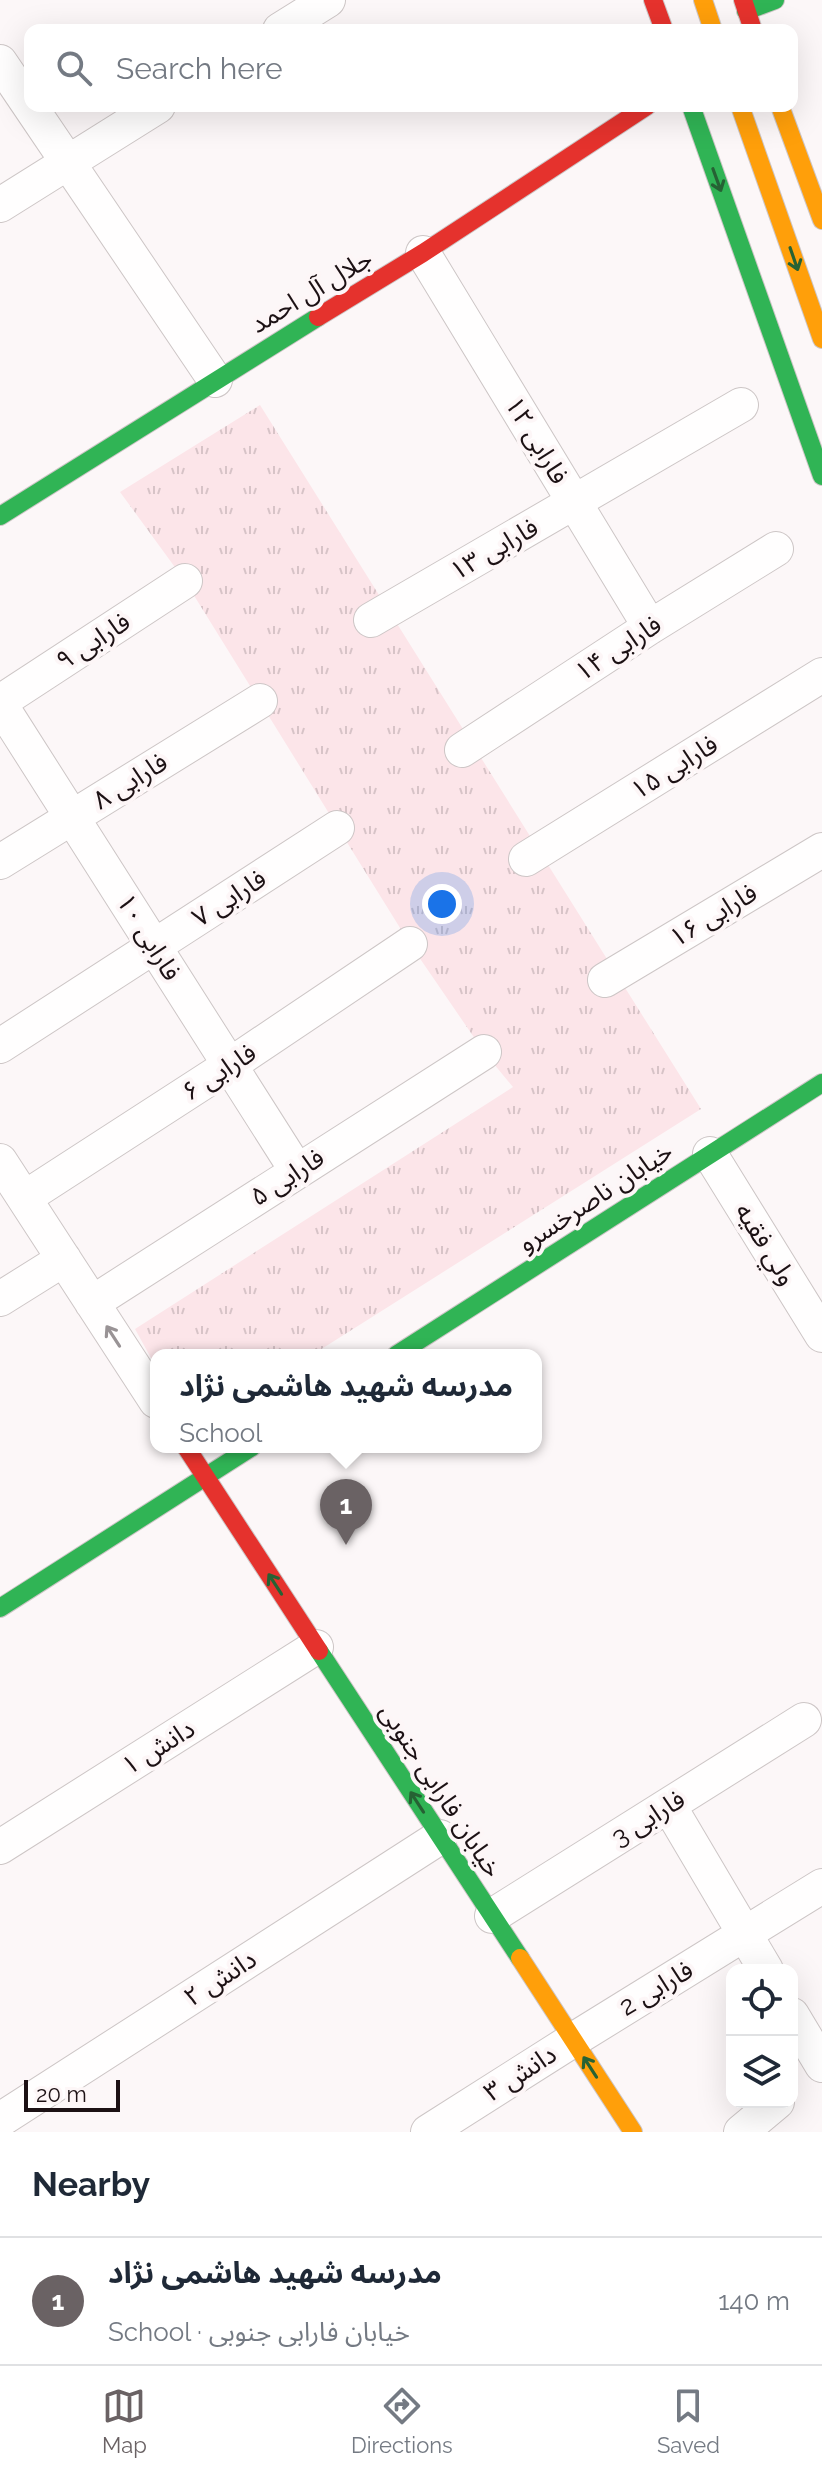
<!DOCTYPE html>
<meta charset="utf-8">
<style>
:root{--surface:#fff;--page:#f6f6f7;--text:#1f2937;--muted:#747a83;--line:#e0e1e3;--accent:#6a6264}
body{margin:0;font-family:Raleway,"Noto Sans Arabic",sans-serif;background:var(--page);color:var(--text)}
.controls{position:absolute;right:24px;bottom:24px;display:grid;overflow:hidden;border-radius:16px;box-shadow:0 8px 32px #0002}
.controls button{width:72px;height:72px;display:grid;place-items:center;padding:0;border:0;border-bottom:2px solid var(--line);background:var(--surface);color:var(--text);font:40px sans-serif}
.scale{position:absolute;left:24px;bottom:20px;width:96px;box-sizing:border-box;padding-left:8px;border:4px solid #1c1114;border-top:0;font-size:22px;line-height:28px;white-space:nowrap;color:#1c1114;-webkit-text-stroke:6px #fdf6f7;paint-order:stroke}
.you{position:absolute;left:442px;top:904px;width:28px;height:28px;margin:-20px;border:6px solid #fff;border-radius:50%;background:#1a73e8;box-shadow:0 0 0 12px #1a73e833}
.badge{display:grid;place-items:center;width:52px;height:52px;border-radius:50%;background:var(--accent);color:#fff;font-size:26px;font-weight:700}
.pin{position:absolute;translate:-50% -66px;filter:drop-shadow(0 2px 4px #0008)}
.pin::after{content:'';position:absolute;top:42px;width:28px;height:24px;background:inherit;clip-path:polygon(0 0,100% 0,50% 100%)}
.popup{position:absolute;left:150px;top:1349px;width:392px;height:104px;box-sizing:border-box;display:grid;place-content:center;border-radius:16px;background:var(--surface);filter:drop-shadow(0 2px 6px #0005);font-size:26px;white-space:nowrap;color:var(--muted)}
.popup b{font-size:30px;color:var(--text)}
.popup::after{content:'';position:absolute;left:50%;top:100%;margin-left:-16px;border:16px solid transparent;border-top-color:var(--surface)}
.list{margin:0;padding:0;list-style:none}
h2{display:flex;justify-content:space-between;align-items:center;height:104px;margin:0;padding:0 32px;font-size:34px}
h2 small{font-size:26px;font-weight:400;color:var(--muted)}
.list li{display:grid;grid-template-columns:52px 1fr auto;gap:24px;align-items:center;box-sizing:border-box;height:128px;padding:0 32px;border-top:2px solid var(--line)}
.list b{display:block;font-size:30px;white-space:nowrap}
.list p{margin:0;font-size:26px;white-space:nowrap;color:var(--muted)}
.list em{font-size:26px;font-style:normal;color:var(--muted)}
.icon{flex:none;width:44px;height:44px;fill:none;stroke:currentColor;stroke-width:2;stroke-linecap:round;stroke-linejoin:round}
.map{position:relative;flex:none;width:822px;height:2132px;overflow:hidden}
.search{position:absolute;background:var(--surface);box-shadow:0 8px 32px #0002;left:24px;right:24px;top:24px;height:88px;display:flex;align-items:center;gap:20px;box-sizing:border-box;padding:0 28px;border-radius:16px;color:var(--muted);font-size:30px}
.sheet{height:232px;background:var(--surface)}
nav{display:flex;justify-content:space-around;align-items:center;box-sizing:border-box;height:112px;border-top:2px solid var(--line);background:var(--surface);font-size:22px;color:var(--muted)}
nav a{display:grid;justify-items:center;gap:4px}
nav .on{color:var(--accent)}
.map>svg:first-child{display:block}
.park{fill:url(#park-tufts)}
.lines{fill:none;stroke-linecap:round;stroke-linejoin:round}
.street-casing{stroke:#cdc6c6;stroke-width:36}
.fast-casing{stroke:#cdc6c6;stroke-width:20}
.slow-casing{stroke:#cdc6c6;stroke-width:20}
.jam-casing{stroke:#cdc6c6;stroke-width:20}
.street{stroke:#fffefe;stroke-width:34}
.fast{stroke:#30b455;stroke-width:18}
.slow{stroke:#ff9f0a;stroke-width:18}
.jam{stroke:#e5322d;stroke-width:18}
.oneway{stroke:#266234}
.oneway2{stroke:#999395}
.labels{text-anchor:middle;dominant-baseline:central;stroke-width:8;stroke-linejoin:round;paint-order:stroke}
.street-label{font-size:26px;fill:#1c1114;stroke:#fdf6f7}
</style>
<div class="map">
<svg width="822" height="2132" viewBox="0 0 822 2132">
<defs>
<pattern id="park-tufts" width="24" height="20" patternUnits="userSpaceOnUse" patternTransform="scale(2)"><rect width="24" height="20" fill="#fce5e9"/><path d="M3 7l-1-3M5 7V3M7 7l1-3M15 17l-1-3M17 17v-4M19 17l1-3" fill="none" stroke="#d7c3c7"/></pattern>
</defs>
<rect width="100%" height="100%" fill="#fcf7f8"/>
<path class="park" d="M260,405L701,1109L312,1355H156V1367L135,1329L513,1087L484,1052L410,944L185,581L120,492Z"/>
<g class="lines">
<defs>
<path id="street" d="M280,30L328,0
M0,62L215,380
M0,205L158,106
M423,253L650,627
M371,620L741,405
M0,702L185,581
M0,704L297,1171
M462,750L650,627L776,549
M526,859L822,675
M0,862L260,701
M605,980L822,850
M0,1046L337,828
M710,1154L822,1335
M0,1161L156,1401
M26,1197L230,1065L410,944
M0,1299L64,1259
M92,1303L484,1052
M669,1806L766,1970
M0,1847L316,1647
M492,1916L804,1720
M792,2015L822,2065
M0,2120L440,1837
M428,2132L573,2040L822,1886
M741,2132L777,2102"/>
<path id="fast" d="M746,11L775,0
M691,106L822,476
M0,516L318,317
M396,1355L822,1083
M0,1608L252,1447
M319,1651L520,1958"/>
<path id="slow" d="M703,0L713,30
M740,106L822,339
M780,106L822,220
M520,1958L633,2132"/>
<path id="jam" d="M653,0L664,30
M743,0L753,30
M318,317L423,253L647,106
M186,1447L319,1651"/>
</defs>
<use href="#street" class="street-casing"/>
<use href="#fast" class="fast-casing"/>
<use href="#slow" class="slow-casing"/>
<use href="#jam" class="jam-casing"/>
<use href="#street" class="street"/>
<use href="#fast" class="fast"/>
<use href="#slow" class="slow"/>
<use href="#jam" class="jam"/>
</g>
<defs><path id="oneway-shaft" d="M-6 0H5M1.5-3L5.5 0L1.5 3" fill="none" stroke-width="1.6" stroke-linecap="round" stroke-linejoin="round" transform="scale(2)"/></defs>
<g class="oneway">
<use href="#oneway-shaft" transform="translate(717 180) rotate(70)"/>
<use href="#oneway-shaft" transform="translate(794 259) rotate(71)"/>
<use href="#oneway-shaft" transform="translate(275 1584) rotate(-123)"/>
<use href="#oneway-shaft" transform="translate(417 1802) rotate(-123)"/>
<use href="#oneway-shaft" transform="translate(590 2067) rotate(-123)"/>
</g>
<use class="oneway2" href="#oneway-shaft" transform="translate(113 1336) rotate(-123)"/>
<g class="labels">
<g class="street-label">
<text transform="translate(311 291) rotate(-31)">جلال آل احمد</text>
<text transform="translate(537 440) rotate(59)">فارابی ۱۲</text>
<text transform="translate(494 549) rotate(-30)">فارابی ۱۳</text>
<text transform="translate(93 641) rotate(-33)">فارابی ۹</text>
<text transform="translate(618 648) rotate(-33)">فارابی ۱۴</text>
<text transform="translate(674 767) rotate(-32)">فارابی ۱۵</text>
<text transform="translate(130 781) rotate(-32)">فارابی ۸</text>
<text transform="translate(229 898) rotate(-33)">فارابی ۷</text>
<text transform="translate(713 915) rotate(-31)">فارابی ۱۶</text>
<text transform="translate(149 937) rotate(58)">فارابی ۱۰</text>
<text transform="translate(219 1072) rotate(-33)">فارابی ۶</text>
<text transform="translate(287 1177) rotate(-33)">فارابی ۵</text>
<text transform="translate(595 1197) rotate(-33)">خیابان ناصرخسرو</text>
<text transform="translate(766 1244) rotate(58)">ولي فقيه</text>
<text transform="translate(158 1747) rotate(-32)">دانش ۱</text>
<text transform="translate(441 1790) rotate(57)">خیابان فارابی جنوبی</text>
<text transform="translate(648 1818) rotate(-32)">فارابی 3</text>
<text transform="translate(220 1978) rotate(-33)">دانش ۲</text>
<text transform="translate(656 1988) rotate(-31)">فارابی 2</text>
<text transform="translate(520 2073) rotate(-33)">دانش ۳</text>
</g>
</g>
</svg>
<div class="controls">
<button><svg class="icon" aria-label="locate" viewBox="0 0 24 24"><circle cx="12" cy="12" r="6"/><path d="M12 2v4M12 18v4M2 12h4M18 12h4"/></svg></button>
<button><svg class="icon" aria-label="layers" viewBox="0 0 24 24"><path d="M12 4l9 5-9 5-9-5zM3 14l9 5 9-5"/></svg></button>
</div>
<div class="scale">20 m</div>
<div class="you"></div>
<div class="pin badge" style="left:346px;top:1545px">1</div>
<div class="popup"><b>مدرسه شهید ه‍اشمی نژاد</b>School</div>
<div class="search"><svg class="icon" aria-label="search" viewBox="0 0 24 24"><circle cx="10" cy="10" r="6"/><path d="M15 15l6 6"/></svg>Search here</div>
</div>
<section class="sheet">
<h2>Nearby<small></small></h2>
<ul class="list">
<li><span class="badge">1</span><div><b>مدرسه شهید ه‍اشمی نژاد</b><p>School · خیابان فارابی جنوبی</p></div><em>140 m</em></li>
</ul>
</section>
<nav>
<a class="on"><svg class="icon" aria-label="map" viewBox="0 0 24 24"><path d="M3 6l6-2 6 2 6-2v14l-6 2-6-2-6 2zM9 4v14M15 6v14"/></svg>Map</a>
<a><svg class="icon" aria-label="directions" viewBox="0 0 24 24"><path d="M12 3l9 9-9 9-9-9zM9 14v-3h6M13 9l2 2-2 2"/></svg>Directions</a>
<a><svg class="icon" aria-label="saved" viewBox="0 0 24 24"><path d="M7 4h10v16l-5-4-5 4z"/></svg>Saved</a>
</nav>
